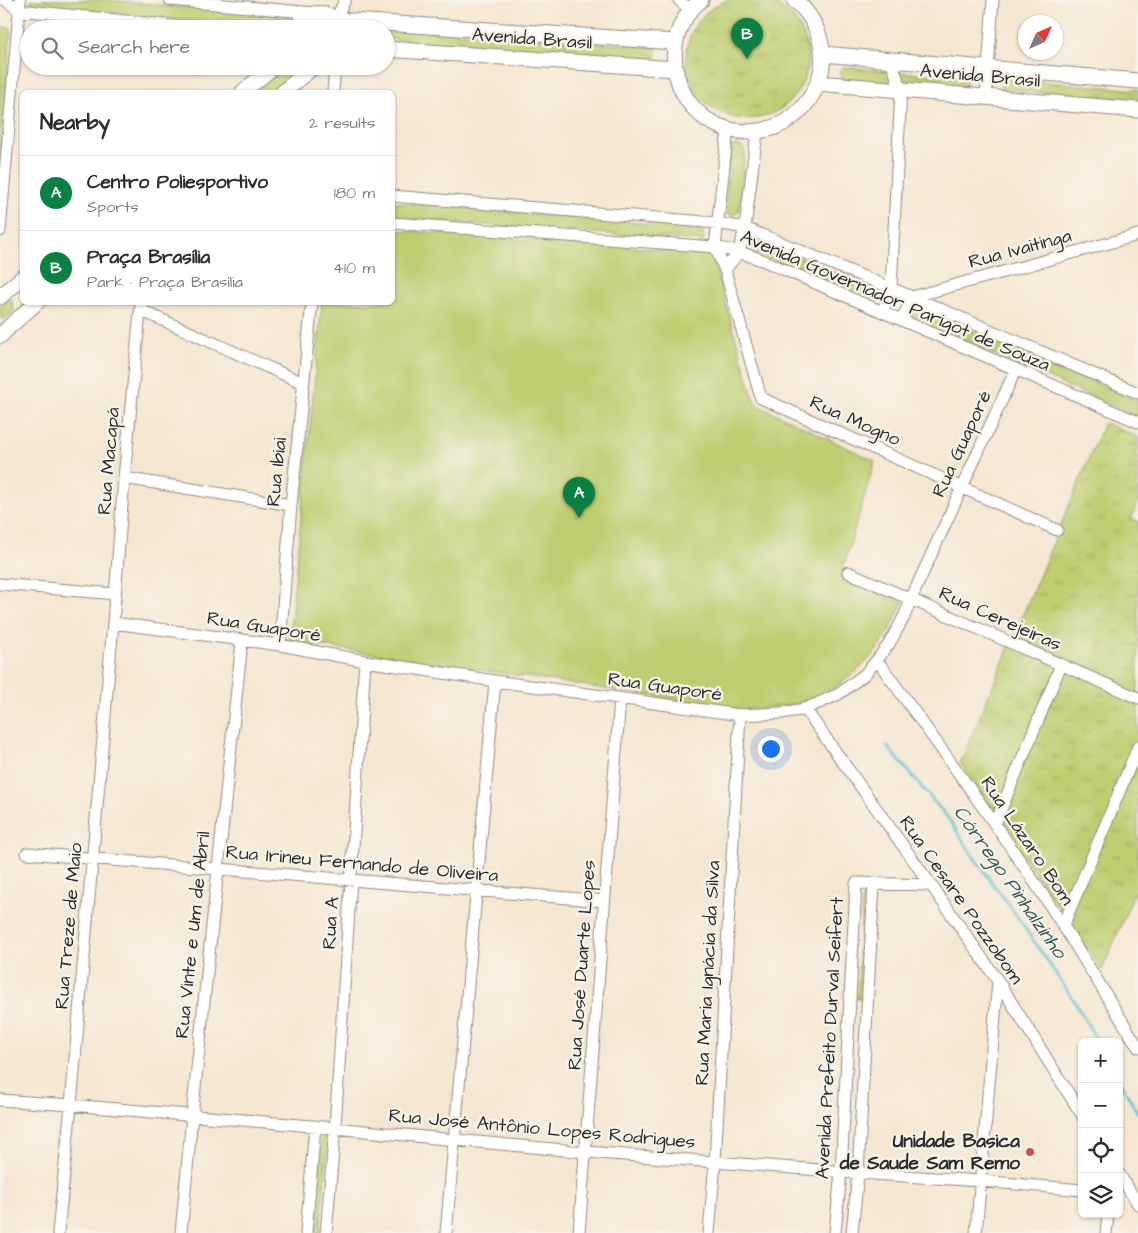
<!DOCTYPE html>
<meta charset="utf-8">
<style>
:root{--surface:#fff;--page:#f2f2f3;--text:#2b2b33;--muted:#7c7c81;--line:#e1e1e2;--accent:#0b8043}
body{margin:0;font-family:"Architects Daughter",sans-serif;background:var(--page);color:var(--text)}
.controls{position:absolute;right:15px;bottom:15px;display:grid;overflow:hidden;border-radius:8px;box-shadow:0 1px 4px #0004}
.controls button{width:45px;height:45px;display:grid;place-items:center;padding:0;border:0;border-bottom:1px solid var(--line);background:var(--surface);color:var(--text);font:25px sans-serif}
.compass{position:absolute;left:1018px;top:15px;width:45px;height:45px;border-radius:50%;background:var(--surface);box-shadow:0 1px 4px #0004;rotate:45deg}
.you{position:absolute;left:770px;top:748px;width:18px;height:18px;margin:-12px;border:4px solid #fff;border-radius:50%;background:#1a73e8;box-shadow:0 0 0 8px #1a73e833}
.badge{display:grid;place-items:center;width:32px;height:32px;border-radius:50%;background:var(--accent);color:#fff;font-size:16px;font-weight:700}
.pin{position:absolute;translate:-50% -41px;filter:drop-shadow(0 1px 2px #0008)}
.pin::after{content:'';position:absolute;top:26px;width:18px;height:15px;background:inherit;clip-path:polygon(0 0,100% 0,50% 100%)}
.list{margin:0;padding:0;list-style:none}
h2{display:flex;justify-content:space-between;align-items:center;height:65px;margin:0;padding:0 20px;font-size:21px}
h2 small{font-size:16px;font-weight:400;color:var(--muted)}
.list li{display:grid;grid-template-columns:32px 1fr auto;gap:15px;align-items:center;box-sizing:border-box;height:75px;padding:0 20px;border-top:1px solid var(--line)}
.list b{display:block;font-size:19px;white-space:nowrap}
.list p{margin:0;font-size:16px;white-space:nowrap;color:var(--muted)}
.list em{font-size:16px;font-style:normal;color:var(--muted)}
.icon{flex:none;width:28px;height:28px;fill:none;stroke:currentColor;stroke-width:2;stroke-linecap:round;stroke-linejoin:round}
.map{position:relative;flex:none;width:1138px;height:1233px;overflow:hidden}
.search{position:absolute;background:var(--surface);box-shadow:0 1px 4px #0004;left:20px;top:20px;width:375px;height:55px;display:flex;align-items:center;gap:12px;box-sizing:border-box;padding:0 18px;border-radius:28px;color:var(--muted);font-size:19px}
.panel{position:absolute;background:var(--surface);box-shadow:0 1px 4px #0004;left:20px;top:90px;width:375px;height:215px;border-radius:8px}
.map>svg:first-child{display:block}
.green{fill:#bdcd6f;stroke:#747c4d}
.park{fill:url(#park-tufts);stroke:#747c4d}
.lines{fill:none;stroke-linecap:round;stroke-linejoin:round}
.stream{stroke:#51becb;stroke-width:3}
.minor-casing{stroke:#90887e;stroke-width:13}
.major-casing{stroke:#90887e;stroke-width:17}
.minor{stroke:#fff;stroke-width:11}
.major{stroke:#fff;stroke-width:15}
.poi-dot{fill:#d1495b;stroke:#f7f3e8;stroke-width:2}
.labels{text-anchor:middle;dominant-baseline:central;stroke-width:5;stroke-linejoin:round;paint-order:stroke}
.street-label{font-size:19px;fill:#2b2b2b;stroke:#f7f3e8}
.poi-label{font-size:19px;font-weight:bold;fill:#2b2b2b;stroke:#f7f3e8;text-anchor:end}
.water-label{font-size:20px;font-style:italic;fill:#36575b;stroke:#f7f3e8}
</style>
<div class="map">
<svg width="1138" height="1233" viewBox="0 0 1138 1233">
<defs>
<pattern id="park-tufts" width="24" height="20" patternUnits="userSpaceOnUse" patternTransform="scale(1.25)"><rect width="24" height="20" fill="#bdcd6f"/><path d="M3 7l-1-3M5 7V3M7 7l1-3M15 17l-1-3M17 17v-4M19 17l1-3" fill="none" stroke="#a3b060"/></pattern>
</defs>
<rect width="100%" height="100%" fill="#f7f3e8"/>
<filter id="ink" filterUnits="userSpaceOnUse"><feTurbulence type="fractalNoise" baseFrequency=".02" numOctaves="2"/><feDisplacementMap in="SourceGraphic" scale="10" xChannelSelector="R" yChannelSelector="G"/><feConvolveMatrix kernelMatrix="1 2 1 2 8 2 1 2 1" color-interpolation-filters="sRGB"/></filter>
<filter id="wash" filterUnits="userSpaceOnUse"><feTurbulence type="fractalNoise" baseFrequency=".0096" numOctaves="4" result="noise"/><feDisplacementMap in="SourceGraphic" scale="20" xChannelSelector="R" yChannelSelector="G"/><feGaussianBlur stdDeviation="1.12" result="paint"/><feColorMatrix in="noise" values="0 0 0 0 0 0 0 0 0 0 0 0 0 0 0 0 0 1.4 0 .05"/><feComposite in="paint" operator="in"/></filter>
<g filter="url(#wash)">
<rect width="100%" height="100%" fill="#f5e6d1"/>
<path class="green" d="M31,0H108L297,18L292,29H278L31,5Z
M355,24L657,47L656,59L386,39V29H355Z
M0,27L11,28L0,160Z
M286,66H294L301,74L279,92H256Z
M735,145C740,145 743,147 745,152L739,211L733,215L727,214L725,208L731,148Z
M392,202L699,228L702,231L704,238L703,241L393,218Z
M393,230L711,253L755,404L875,461L841,575L903,602C897,615 891,628 884,640C867,667 832,694 802,702C783,707 764,708 745,710L289,641L322,303L392,302Z
M764,242L872,289C877,293 875,298 871,301L757,253V246L759,243Z
M11,298L14,311L5,319L1,318L0,307Z
M918,307L1138,401V417L910,318C909,312 912,309 918,307Z
M863,887H867L862,999H857Z
M322,1130L329,1131L320,1233H314Z"/>
<path class="park" d="M686 58a61 61 0 1 1 122 0a61 61 0 1 1-122 0Z
M843,67L965,78C967,82 967,84 965,88L842,79L840,70Z
M1003,78L1138,90V101L1002,89L1001,86Z
M1104,423L1138,437V502L1131,518L1138,521V884L1102,971L960,763Z"/>
<g class="lines">
<path class="stream" d="M887,746L948,818L978,863L1016,915L1073,999L1098,1042
M1119,1080L1138,1113"/>
</g>
</g>
<g filter="url(#ink)">
<g class="lines">
<defs>
<path id="minor" d="M5,0L19,10L204,29
M170,0L315,13
M679,0L690,10
M336,19L345,0
M333,92L335,66
M986,97L993,0
M728,129L715,247L725,270L761,398L1057,530
M392,196L717,223L745,228L891,288L1138,393
M392,223L715,247L739,252L762,260L1138,422
M0,231L20,0
M725,270L739,252L745,228L757,132
M140,310L303,383
M883,311L891,288L901,90L891,60
M902,320L912,297L1138,235
M124,478L291,505
M848,572L1138,698
M0,584L115,594
M113,623L280,645L365,661L495,681L740,715L781,713L805,709L839,694L865,674L877,660L889,644L904,617L911,599L1016,369
M280,645L291,505L312,302
M877,660C940,747 1004,834 1062,924C1088,965 1113,1006 1138,1047
M805,709L931,885L998,981L1082,1115
M995,824L1061,665
M27,853L604,901
M1063,926L1138,747
M0,1100L71,1105L335,1128L455,1140L586,1152L858,1173L981,1181L1082,1190
M1119,1174L1138,1204
M58,1233L71,1105L113,623L124,478L141,302
M181,1233L192,1116L242,641
M306,1233L315,1126
M326,1233L335,1128L365,661
M446,1233L495,681
M579,1233L620,699
M709,1233L715,1162L740,715
M835,1233L841,1172L856,883L931,885
M852,1233L858,1173L874,884
M976,1233L998,981
M1106,1233L1108,1214"/>
<path id="major" d="M701,0C698,3 693,7 690,11C663,44 672,98 709,121C735,137 770,135 794,116C809,103 819,86 822,67C825,42 814,15 794,0
M337,20L675,42
M296,29C308,8 329,9 343,28
M386,49L675,69
M822,54L1138,81
M818,83L1138,110
M243,92L274,66
M283,92L314,66
M0,297L22,278
M0,336L9,327L37,302"/>
</defs>
<use href="#minor" class="minor-casing"/>
<use href="#major" class="major-casing"/>
<use href="#minor" class="minor"/>
<use href="#major" class="major"/>
</g>
</g>
<circle class="poi-dot" cx="1030" cy="1152" r="5"/>
<g class="labels">
<g class="street-label">
<text transform="translate(532 39) rotate(4)">Avenida Brasil</text>
<text transform="translate(980 76) rotate(5)">Avenida Brasil</text>
<text transform="translate(1020 249) rotate(-15)">Rua Ivaitinga</text>
<text transform="translate(895 301) rotate(23)">Avenida Governador Parigot de Souza</text>
<text transform="translate(855 421) rotate(24)">Rua Mogno</text>
<text transform="translate(962 444) rotate(-65)">Rua Guaporé</text>
<text transform="translate(109 461) rotate(-85)">Rua Macapá</text>
<text transform="translate(277 472) rotate(-84)">Rua Ibiai</text>
<text transform="translate(1000 619) rotate(24)">Rua Cerejeiras</text>
<text transform="translate(264 627) rotate(9)">Rua Guaporé</text>
<text transform="translate(665 687) rotate(8)">Rua Guaporé</text>
<text transform="translate(1027 841) rotate(56)">Rua Lázaro Bom</text>
<text transform="translate(362 864) rotate(5)">Rua Irineu Fernando de Oliveira</text>
<text transform="translate(961 900) rotate(55)">Rua Cesare Pozzobom</text>
<text transform="translate(331 923) rotate(-86)">Rua A</text>
<text transform="translate(69 926) rotate(-85)">Rua Treze de Maio</text>
<text transform="translate(193 935) rotate(-84)">Rua Vinte e Um de Abril</text>
<text transform="translate(582 965) rotate(-86)">Rua José Duarte Lopes</text>
<text transform="translate(708 973) rotate(-87)">Rua Maria Ignácia da Silva</text>
<text transform="translate(830 1038) rotate(-87)">Avenida Prefeito Durval Seifert</text>
<text transform="translate(542 1129) rotate(5)">Rua José Antônio Lopes Rodrigues</text>
</g>
<g class="poi-label">
<text x="1020" y="1141">Unidade Basica<tspan x="1020" dy="22">de Saude Sam Remo</tspan></text>
</g>
<g class="water-label">
<text transform="translate(1010 882) rotate(55)">Córrego Pinhalzinho</text>
</g>
</g>
</svg>
<div class="controls">
<button>+</button>
<button>−</button>
<button><svg class="icon" aria-label="locate" viewBox="0 0 24 24"><circle cx="12" cy="12" r="6"/><path d="M12 2v4M12 18v4M2 12h4M18 12h4"/></svg></button>
<button><svg class="icon" aria-label="layers" viewBox="0 0 24 24"><path d="M12 4l9 5-9 5-9-5zM3 14l9 5 9-5"/></svg></button>
</div>
<svg class="compass" viewBox="-18 -18 36 36"><path d="M0-13l5 13h-10z" fill="#e53935"/><path d="M0 13l5-13h-10z" fill="#7c7c81"/></svg>
<div class="you"></div>
<div class="pin badge" style="left:579px;top:518px">A</div>
<div class="pin badge" style="left:747px;top:59px">B</div>
<div class="search"><svg class="icon" aria-label="search" viewBox="0 0 24 24"><circle cx="10" cy="10" r="6"/><path d="M15 15l6 6"/></svg>Search here</div>
<section class="panel">
<h2>Nearby<small>2 results</small></h2>
<ul class="list">
<li><span class="badge">A</span><div><b>Centro Poliesportivo</b><p>Sports</p></div><em>180 m</em></li>
<li><span class="badge">B</span><div><b>Praça Brasília</b><p>Park · Praça Brasília</p></div><em>410 m</em></li>
</ul>
</section>
</div>
